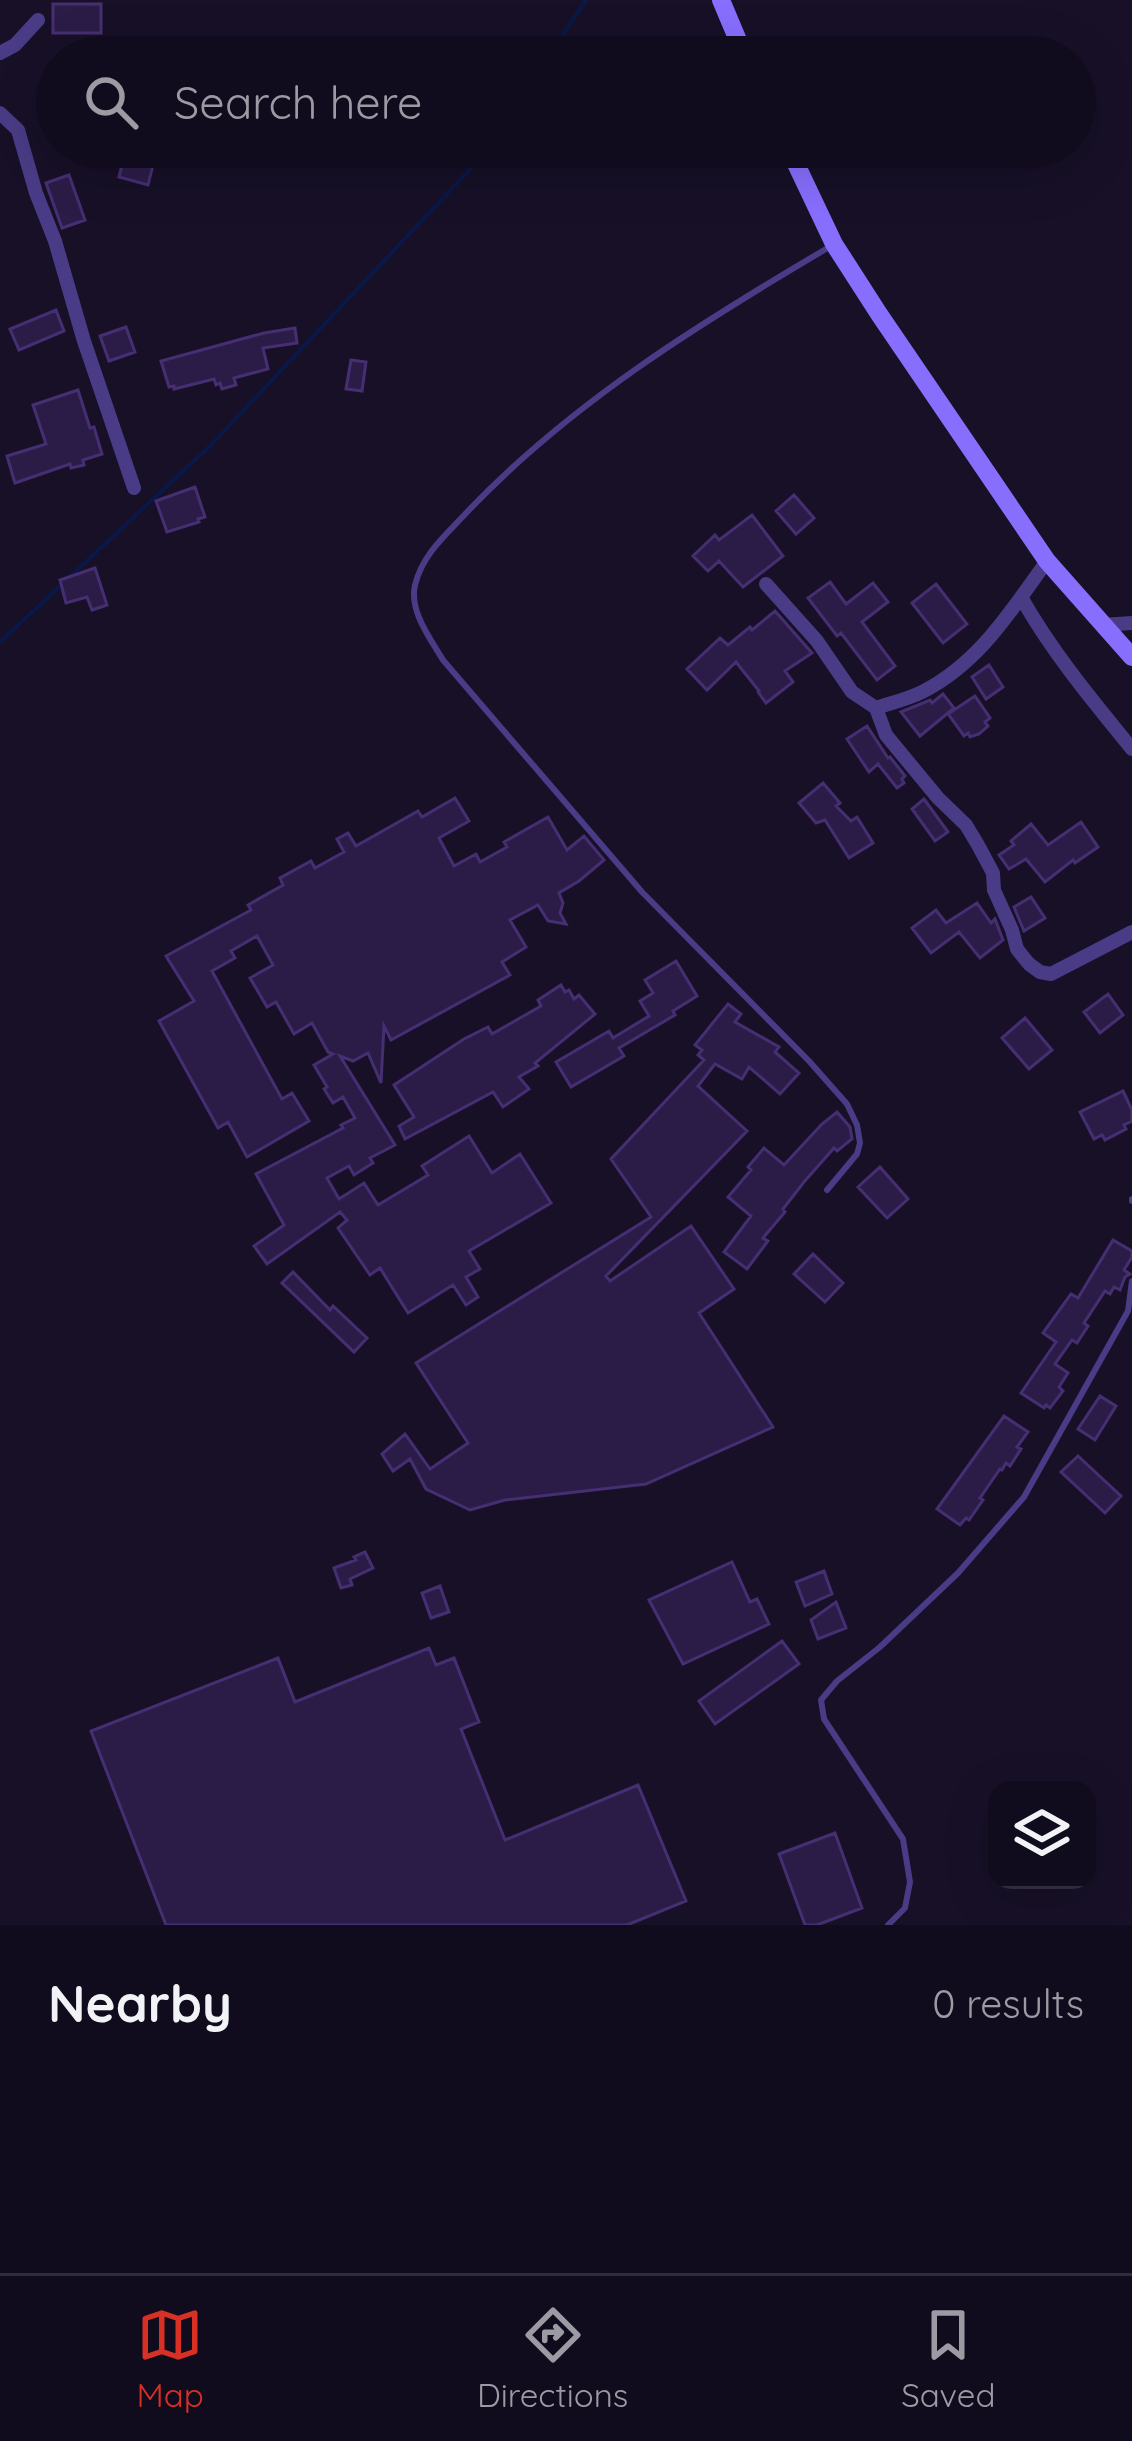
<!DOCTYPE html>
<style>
:root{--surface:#110c1d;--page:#1e1a2a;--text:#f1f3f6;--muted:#9c9ba4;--line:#302c3b;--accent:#d93025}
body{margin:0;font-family:Quicksand,sans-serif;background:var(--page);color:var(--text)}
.controls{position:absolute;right:36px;bottom:36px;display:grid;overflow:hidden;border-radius:24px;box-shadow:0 12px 48px #0002}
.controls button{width:108px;height:108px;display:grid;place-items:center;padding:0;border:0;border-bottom:3px solid var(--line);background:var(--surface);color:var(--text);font:60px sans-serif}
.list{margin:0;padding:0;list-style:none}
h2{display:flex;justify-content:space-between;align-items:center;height:156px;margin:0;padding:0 48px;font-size:51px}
h2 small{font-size:39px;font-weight:400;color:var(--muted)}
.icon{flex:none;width:66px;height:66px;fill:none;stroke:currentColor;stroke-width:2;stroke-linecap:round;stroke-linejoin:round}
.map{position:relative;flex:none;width:1132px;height:1925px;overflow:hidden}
.search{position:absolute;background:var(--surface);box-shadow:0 12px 48px #0002;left:36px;right:36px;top:36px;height:132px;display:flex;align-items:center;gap:30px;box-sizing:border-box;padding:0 42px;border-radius:66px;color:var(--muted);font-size:45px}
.sheet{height:348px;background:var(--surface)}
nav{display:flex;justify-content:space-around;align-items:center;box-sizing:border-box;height:168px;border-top:3px solid var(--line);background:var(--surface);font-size:33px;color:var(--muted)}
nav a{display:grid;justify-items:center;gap:6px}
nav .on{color:var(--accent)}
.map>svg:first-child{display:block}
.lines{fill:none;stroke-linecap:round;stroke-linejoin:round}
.stream{stroke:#0b1744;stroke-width:4.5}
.building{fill:#2b1c47;stroke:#462e73;stroke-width:3}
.lane{stroke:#493b85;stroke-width:6}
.street{stroke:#493b85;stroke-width:14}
.secondary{stroke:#886efd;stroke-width:18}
</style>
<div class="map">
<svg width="1132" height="1925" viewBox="0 0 1132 1925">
<rect width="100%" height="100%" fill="#171027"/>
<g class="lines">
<path class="stream" d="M548,57L586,0
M0,642L210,446L491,147"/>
</g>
<path class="building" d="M53,4H101V33H53Z
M125,153L154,161L148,185L119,177Z
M69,175L85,220L62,228L46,183Z
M56,310L64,331L19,350L10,329Z
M126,327L135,352L109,361L100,336Z
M295,328L297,343L263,348L268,369L234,378L236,385L222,389L220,383L216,385L214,379L174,389V386L169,387L161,361L264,333Z
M351,360L366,362L362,391L346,389Z
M78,390L90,428L94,427L102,454L83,460L84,465L71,468L70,464L15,483L7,456L46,444L33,405Z
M195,487L205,517L198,519L199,522L167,532L156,501Z
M794,495L814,518L796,534L776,511Z
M752,515L783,556L743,587L719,561L708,571L693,556L715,535L719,540Z
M95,568L107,605L92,610L87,597L66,603L60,580Z
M830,582L846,604L873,583L888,602L862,622L895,666L877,680L841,633L837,636L808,598Z
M936,584L967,624L943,643L912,603Z
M775,611L812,653L785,671L793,682L766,703L758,692L759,691L736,662L707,690L687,669L720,638L728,645L750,627L752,630Z
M989,665L1003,687L986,699L972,677Z
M943,694L954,708L920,736L901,712L930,700L932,703Z
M975,696L990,718L985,722L988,726L979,734L970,737L968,733L964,736L948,714Z
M867,726L888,758L890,757L905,776L902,779L904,783L897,788L878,764L869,772L847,739Z
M823,783L840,803L836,806L851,821L857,817L873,843L849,858L825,820L816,823L799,803Z
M455,798L469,821L439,838L454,866L476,854L480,862L507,847L504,842L548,817L567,850L584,836L604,860L579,881L559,893L563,903L560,913L566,924L548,921L538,905L510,920L526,947L502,962L510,975L391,1040L384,1026L381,1083L368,1053L353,1061L340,1056L395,1145L370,1158L373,1163L354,1175L349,1166L327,1178L339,1199L364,1183L378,1205L428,1175L422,1166L469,1136L492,1173L520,1154L551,1203L469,1251L480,1269L466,1277L478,1297L466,1305L453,1285L408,1313L380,1268L370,1275L338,1228L347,1220L340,1212L267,1264L254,1246L284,1225L256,1174L343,1128L341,1125L355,1118L343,1097L333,1103L324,1089L327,1087L314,1065L333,1054L328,1052L312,1023L294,1034L276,1002L267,1007L250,978L273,965L257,936L231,951L235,958L212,971L282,1099L292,1093L309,1121L247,1157L228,1122L218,1128L159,1021L194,1001L166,956L251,910L248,905L283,885L280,878L311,861L315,868L344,852L337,839L348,833L356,846L418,811L422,817Z
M924,799L948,832L935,841L912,809Z
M1081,822L1098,847L1075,863L1073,860L1045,882L1026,859L1009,869L999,855L1014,845L1011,841L1031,824L1048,845Z
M1031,897L1045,918L1024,931L1014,907Z
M977,903L991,923L995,919L1003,940L980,958L959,932L931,953L912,928L936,910L946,923Z
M676,961L697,996L673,1011L675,1015L619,1048L624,1056L571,1087L556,1062L609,1031L613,1038L649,1016L640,1001L653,993L645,980Z
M561,985L565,992L569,990L574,999L579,995L595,1014L535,1063L538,1066L519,1077L529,1089L503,1107L493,1092L405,1139L399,1126L414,1117L394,1085L464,1039L488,1027L492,1034L541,1006L538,1000Z
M1108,994L1123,1015L1100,1033L1084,1012Z
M728,1004L741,1014L735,1022L779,1047L775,1052L799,1073L780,1094L749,1067L742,1079L715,1064L698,1086L747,1131L606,1276L610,1281L691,1226L734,1289L699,1313L773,1427L646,1484L505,1500L470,1510L426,1489L410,1459L393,1471L382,1454L405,1434L430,1469L468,1443L416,1363L651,1217L611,1159L704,1060L698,1055L702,1050L695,1045Z
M1025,1018L1052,1050L1029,1069L1002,1038Z
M1123,1091L1132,1110V1121L1124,1125L1126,1129L1105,1140L1102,1135L1094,1139L1080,1112Z
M837,1112L850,1127L852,1139L837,1151L834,1148L804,1182L783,1209L785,1212L763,1238L768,1241L747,1269L724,1252L751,1216L728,1197L751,1170L748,1167L764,1148L784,1165L822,1124Z
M880,1167L908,1199L887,1218L858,1187Z
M1113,1240L1132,1251V1257L1124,1270L1130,1274L1125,1277L1120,1290L1114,1287L1110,1294L1105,1291L1084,1323L1088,1326L1077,1343L1072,1340L1055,1364L1068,1373L1059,1387L1063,1391L1050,1408L1046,1405L1044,1408L1021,1393L1056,1342L1043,1333L1071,1294L1078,1298Z
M813,1254L843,1283L825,1302L794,1274Z
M293,1272L330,1310L333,1306L367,1338L354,1352L282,1283Z
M1100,1396L1116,1406L1095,1440L1078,1429Z
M1004,1416L1028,1432L1017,1447L1021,1449L1010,1466L1006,1463L1002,1470L1000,1469L980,1498L983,1500L969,1520L966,1518L960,1525L937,1509Z
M1078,1456L1121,1496L1105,1513L1061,1472Z
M365,1552L373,1568L350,1579L352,1585L341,1588L334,1568L356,1560L354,1557Z
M732,1562L750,1602L757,1599L769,1624L683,1664L649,1600Z
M824,1571L832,1594L805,1606L796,1582Z
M440,1586L449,1612L431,1618L422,1593Z
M836,1602L846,1628L818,1639L811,1620Z
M782,1641L799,1664L715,1724L699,1701Z
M429,1648L436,1665L454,1658L479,1722L461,1729L505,1840L638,1785L686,1901L627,1925H166L91,1731L278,1658L295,1702Z
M835,1833L862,1908L817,1925H805L779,1854Z"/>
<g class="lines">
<path class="lane" d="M827,1190L857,1154L860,1143L857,1125L847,1104L809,1061L642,892L443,660C430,638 409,611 415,585C423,553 447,534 468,511C572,402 702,322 831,246
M1132,1199V1201
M888,1925L905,1908L910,1882L903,1839L824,1719L821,1700L837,1681L880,1647L958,1573L1024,1497L1128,1311L1132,1281"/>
<path class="street" d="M0,53L15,45L38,20
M0,113L18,130L36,193L55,241L84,341L134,488
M766,584L817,641L852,692L876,708C891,703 908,699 922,692C979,663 1010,612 1047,561
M1021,597C1052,652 1092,700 1132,749
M1102,625L1132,623
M876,708L886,735L938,798L966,825L978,845L993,873L994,890L1012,930L1017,949L1029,964L1040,972L1051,974L1132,932"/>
<path class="secondary" d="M721,0L745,57
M788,147L834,244L879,314L1047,561L1132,657"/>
</g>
</svg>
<div class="controls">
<button><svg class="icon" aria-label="layers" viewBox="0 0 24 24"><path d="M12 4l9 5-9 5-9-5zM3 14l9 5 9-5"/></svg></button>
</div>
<div class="search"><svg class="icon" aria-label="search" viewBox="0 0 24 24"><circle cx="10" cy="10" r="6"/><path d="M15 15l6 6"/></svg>Search here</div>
</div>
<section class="sheet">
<h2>Nearby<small>0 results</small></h2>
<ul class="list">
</ul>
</section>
<nav>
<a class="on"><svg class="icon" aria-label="map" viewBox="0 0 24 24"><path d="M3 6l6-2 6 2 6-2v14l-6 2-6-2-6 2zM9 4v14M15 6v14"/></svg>Map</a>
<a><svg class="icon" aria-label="directions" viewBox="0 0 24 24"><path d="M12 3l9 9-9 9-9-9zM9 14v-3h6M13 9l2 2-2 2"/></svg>Directions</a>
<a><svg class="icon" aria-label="saved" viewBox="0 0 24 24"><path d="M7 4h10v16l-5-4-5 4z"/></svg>Saved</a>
</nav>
